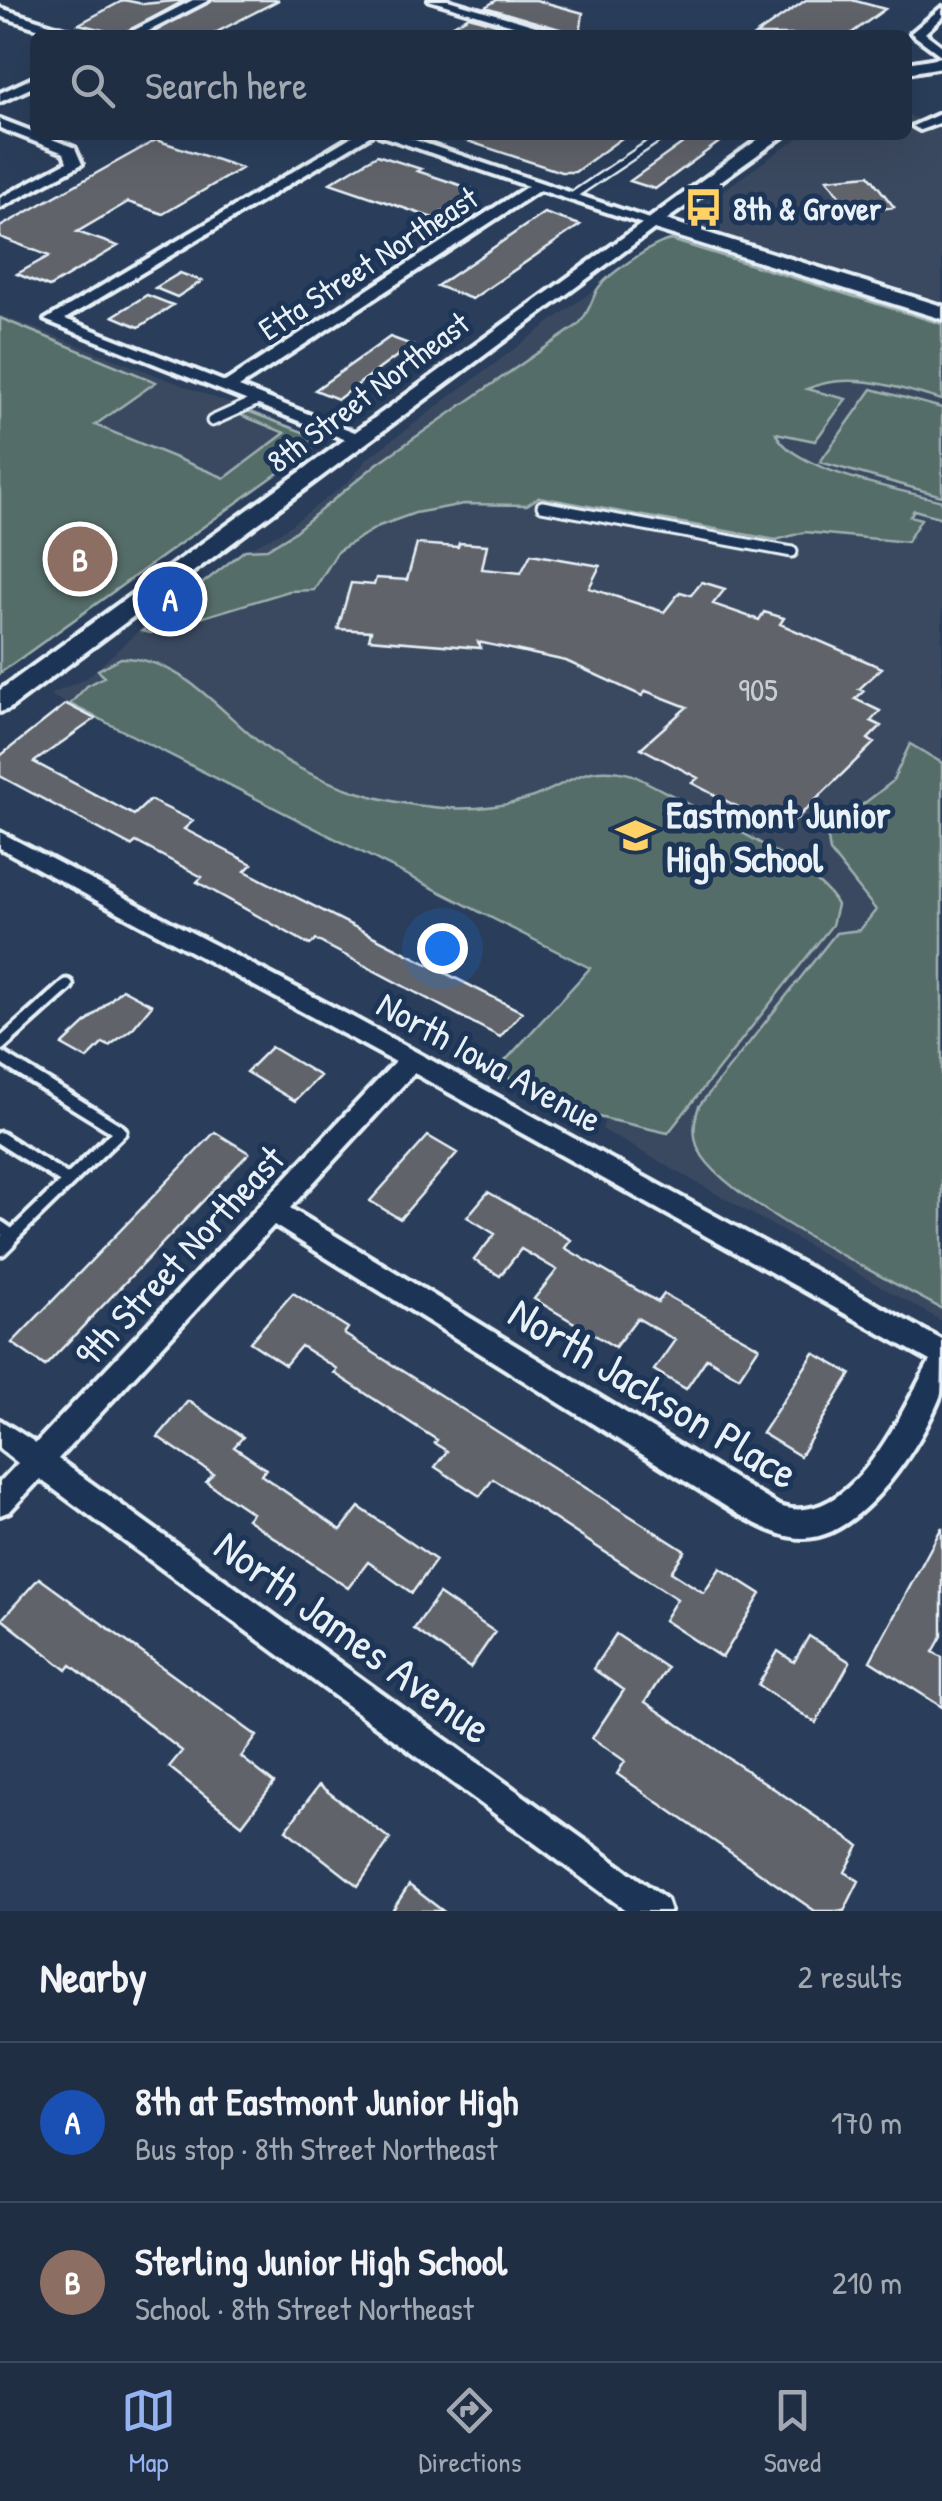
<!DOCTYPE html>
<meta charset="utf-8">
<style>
:root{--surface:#202e44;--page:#2d3a4f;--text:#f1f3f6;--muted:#a2a8b2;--line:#3d4a5d;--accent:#95b2f1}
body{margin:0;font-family:"Patrick Hand",sans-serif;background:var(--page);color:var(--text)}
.you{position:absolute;left:442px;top:948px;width:35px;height:35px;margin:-25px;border:8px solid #fff;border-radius:50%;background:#1a73e8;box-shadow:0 0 0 15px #1a73e833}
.badge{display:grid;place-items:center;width:65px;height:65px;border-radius:50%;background:var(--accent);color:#fff;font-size:32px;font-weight:700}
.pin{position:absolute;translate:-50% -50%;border:5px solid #fff;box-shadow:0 2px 10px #0006}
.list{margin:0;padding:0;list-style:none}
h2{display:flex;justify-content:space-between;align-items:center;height:130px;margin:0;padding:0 40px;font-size:42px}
h2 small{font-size:32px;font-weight:400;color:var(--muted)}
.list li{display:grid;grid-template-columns:65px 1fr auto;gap:30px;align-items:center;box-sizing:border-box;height:160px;padding:0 40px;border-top:2px solid var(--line)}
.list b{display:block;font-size:38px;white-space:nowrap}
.list p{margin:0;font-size:32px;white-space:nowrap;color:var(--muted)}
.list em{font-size:32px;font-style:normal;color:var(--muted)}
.icon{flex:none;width:55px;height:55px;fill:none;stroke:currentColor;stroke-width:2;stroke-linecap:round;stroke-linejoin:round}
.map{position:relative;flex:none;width:942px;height:1911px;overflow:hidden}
.search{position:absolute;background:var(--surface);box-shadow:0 10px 40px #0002;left:30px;right:30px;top:30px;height:110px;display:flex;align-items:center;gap:25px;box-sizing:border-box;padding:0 35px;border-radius:15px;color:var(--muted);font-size:38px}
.sheet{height:450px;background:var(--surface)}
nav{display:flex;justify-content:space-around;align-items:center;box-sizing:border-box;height:140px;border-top:2px solid var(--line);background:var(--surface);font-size:28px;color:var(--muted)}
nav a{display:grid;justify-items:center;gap:5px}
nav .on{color:var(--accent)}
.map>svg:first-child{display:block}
.built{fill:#3a4960}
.green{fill:#556d69;stroke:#9eafb0;stroke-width:2.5}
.building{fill:#60636a;stroke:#e8f1f8;stroke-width:2.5}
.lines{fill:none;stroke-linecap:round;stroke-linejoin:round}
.service-far3-casing{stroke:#e8f1f8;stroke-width:11}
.service-far2-casing{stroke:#e8f1f8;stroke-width:15}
.service-far1-casing{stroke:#e8f1f8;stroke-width:19}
.service-casing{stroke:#e8f1f8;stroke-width:22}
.minor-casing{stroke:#e8f1f8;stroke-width:8}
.tertiary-casing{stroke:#e8f1f8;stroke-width:8}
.service-far3{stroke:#1d3557;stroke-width:6}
.service-far2{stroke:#1d3557;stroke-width:9}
.service-far1{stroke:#1d3557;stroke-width:11}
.service{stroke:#1d3557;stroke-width:15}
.minor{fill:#1d3557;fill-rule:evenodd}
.tertiary{fill:#1d3557;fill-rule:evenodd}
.labels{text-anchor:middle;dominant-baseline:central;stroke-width:10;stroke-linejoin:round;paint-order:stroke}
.far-poi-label{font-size:32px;font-weight:bold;fill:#e8f1f8;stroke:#1d3557;text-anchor:start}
.far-street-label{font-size:32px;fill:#e8f1f8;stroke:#1d3557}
.number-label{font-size:32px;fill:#c6ced4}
.poi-label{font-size:38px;font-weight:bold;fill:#e8f1f8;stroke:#1d3557;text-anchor:start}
.street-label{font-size:38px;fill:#e8f1f8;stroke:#1d3557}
.near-street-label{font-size:45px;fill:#e8f1f8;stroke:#1d3557}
</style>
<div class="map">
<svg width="942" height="1911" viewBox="0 0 942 1911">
<rect width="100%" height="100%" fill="#2a3e5b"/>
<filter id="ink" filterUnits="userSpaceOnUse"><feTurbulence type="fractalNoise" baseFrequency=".01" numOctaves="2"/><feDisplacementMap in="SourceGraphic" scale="20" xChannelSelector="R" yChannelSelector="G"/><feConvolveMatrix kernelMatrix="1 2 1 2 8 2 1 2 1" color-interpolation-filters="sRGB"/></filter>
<g filter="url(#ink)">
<path class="built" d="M907,115L942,127V301L703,227L688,215L802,135H907Z
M671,240L942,324V1321L602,1129L605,1121L572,1111L496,1071L590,967L50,695L87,678L146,624L245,550L280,533L348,482L368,458L657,243Z
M0,315L324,440L0,673Z"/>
<path class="green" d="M671,240L942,324V400C899,388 850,370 807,389L846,399L815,441L776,433C791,471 903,490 942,501V518L914,510L910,516L921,519L907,542L805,532L776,540L539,497L527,505L464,504L415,513L379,526L338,551L314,590L289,591L151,633L142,631L245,550L267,549L293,533L378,463L578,325C589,313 590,304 597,290C605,276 655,242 671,240Z
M0,318L156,382L95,425L225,478L285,433L238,414L245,410L324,440L0,673Z
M872,389L942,408V496L820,462Z
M121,658C177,657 215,705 254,738C283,763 318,779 354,791C407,808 473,816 527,799C571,785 582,761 633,775C677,799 819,865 837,905L832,925L668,1133L572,1111L496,1071L590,968L70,704L87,686L104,677L98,670Z
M910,744L942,763V1309C889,1279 722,1200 699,1150C692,1135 694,1121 699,1106L836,933L860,930L876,910L830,852L827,832L892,782Z"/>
<path class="building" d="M124,0L143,4L185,0L122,35L79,24Z
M212,0H279L211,35H149Z
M497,0H536L583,13L580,35L485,7Z
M806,0H852L885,9L849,35H755Z
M469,16L533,35H436Z
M465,135H626L575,172H561L464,140Z
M694,135H729L655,189L630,181Z
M156,140L242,168L163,214L128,202L77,232L118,246L49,287L17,274L49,256L0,237V227Z
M377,155L421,169L417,171L475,190L433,218L330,183Z
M869,175L894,207L852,213L827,179Z
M544,213L580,225L472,299L437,286Z
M180,273L202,281L177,297L155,288Z
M147,295L173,305L139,327L113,316Z
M390,337L412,345L338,399L315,390Z
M459,543L487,545L482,569L521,573L531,554L600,566L589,588L664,612L680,592L691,595L702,582L725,589L713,604L759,620L764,612L784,618L780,624L882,668L859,689L864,691L855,699L880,711L871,721L881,726L868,739L874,743L784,831L692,783L698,778L641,748L687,707L646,691L642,696L566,661L478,642L481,648L369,639L371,631L338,629L351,583L374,585L376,578L407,580L417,544L458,547Z
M66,704L95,719L34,762L134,815L150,800L193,821L184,829L252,864L245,871L522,1012L500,1037L316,940L310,945L197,882L202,877L136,842L131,846L0,776V756Z
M122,989L152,1005L133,1028L109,1046L103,1043L87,1059L62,1045Z
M271,1047L320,1076L295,1101L246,1072Z
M215,1132L249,1153L45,1366L12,1343Z
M428,1136L457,1153L400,1219L370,1201Z
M488,1192L571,1240L565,1248L658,1302L664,1294L759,1347L739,1377L707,1358L686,1389L654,1370L675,1340L637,1318L615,1347L534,1299L557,1270L521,1249L500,1276L474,1260L495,1234L467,1217Z
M293,1293L348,1328L344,1334L685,1551L671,1572L704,1593L720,1568L761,1594L722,1658L664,1620L677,1599L493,1479L480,1496L435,1467L447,1451L434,1443L437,1440L334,1373L337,1369L301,1346L285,1365L250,1342Z
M814,1353L851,1374L800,1456L762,1433Z
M188,1401L243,1437L234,1447L266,1469L261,1475L341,1530L359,1507L436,1560L412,1593L368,1562L348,1588L247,1519L252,1513L206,1482L213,1474L158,1437Z
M942,1527V1636L933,1652L942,1657V1707L870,1661Z
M39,1578L257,1736L241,1757L274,1783L242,1825L169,1767L182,1751L71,1665L67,1670L2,1619Z
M439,1594L495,1632L470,1668L414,1629Z
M616,1634L667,1668L645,1702L859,1846L845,1872L859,1881L844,1911H815L617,1774L625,1761L592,1738L624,1690L593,1669Z
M809,1636L850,1662L816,1723L758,1685L778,1651L794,1662Z
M319,1785L390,1839L358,1886L286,1830Z
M409,1885L443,1911H392Z"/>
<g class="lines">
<defs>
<path id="service-far3" d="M572,196L657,139"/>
<path id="service-far2" d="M212,421L258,400
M542,506L792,552"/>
<path id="service-far1" d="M0,1045L67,985
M0,1057L120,1131L6,1242
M0,1138L68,1181
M0,1227L13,1236"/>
<path id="service" d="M0,1248L8,1240"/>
<path id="minor" d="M193,0H209L141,35H125Z
M429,0H448L566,35H546Z
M942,7V17L925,33L942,46V56L911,33Z
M0,8L75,32L77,35H58L0,16Z
M35,77V86L0,102V93Z
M942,113V122L920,130L913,126Z
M0,119L75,148L82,164L0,208V198L67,162L64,153L0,128Z
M354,135H371L65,319L225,382L528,186L379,135H400L658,222L646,225L540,190L239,387L365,436L367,440L359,445L45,320Z
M0,832L356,1019L942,1340C942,1356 942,1379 941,1394C923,1443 861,1539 803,1538C780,1538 757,1524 738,1514L274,1225L58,1459L666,1899L670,1911H627L40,1479L10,1511L0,1515V1482L18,1463L0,1449V1420L36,1443L395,1062L0,848ZM414,1073L930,1361C901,1412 852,1531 779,1506L290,1208Z"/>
<path id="tertiary" d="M942,57V67L907,73V63Z
M764,135H785L666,220L942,306V319L654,229L9,709L0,712V690Z"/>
</defs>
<use href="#service-far3" class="service-far3-casing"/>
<use href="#service-far2" class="service-far2-casing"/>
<use href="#service-far1" class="service-far1-casing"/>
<use href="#service" class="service-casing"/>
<use href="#minor" class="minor-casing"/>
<use href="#tertiary" class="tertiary-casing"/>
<use href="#service-far3" class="service-far3"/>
<use href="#service-far2" class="service-far2"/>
<use href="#service-far1" class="service-far1"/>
<use href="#service" class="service"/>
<use href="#minor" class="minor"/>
<use href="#tertiary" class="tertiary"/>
</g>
</g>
<defs>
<symbol id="bus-bare" viewBox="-9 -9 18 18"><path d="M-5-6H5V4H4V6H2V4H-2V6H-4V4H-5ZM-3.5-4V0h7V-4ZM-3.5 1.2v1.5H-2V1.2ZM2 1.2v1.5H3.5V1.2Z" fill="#ffd166" stroke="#1d3557" stroke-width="2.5" paint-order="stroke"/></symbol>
<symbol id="school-bare" viewBox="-9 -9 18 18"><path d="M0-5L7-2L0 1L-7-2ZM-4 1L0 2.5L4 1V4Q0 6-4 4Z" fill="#ffd166" stroke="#1d3557" stroke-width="2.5" paint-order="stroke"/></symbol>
</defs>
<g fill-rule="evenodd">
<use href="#bus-bare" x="676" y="180" width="55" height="55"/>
<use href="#school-bare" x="608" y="808" width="55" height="55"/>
</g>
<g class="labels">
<g class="far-poi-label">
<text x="733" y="208">8th &amp; Grover</text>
</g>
<g class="far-street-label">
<text transform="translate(368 263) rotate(-33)">Etta Street Northeast</text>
<text transform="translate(368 392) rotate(-37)">8th Street Northeast</text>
</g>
<g class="number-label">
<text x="758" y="689">905</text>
</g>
<g class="poi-label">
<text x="666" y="814">Eastmont Junior<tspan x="666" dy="44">High School</tspan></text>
</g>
<g class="street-label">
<text transform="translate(490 1061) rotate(29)">North Iowa Avenue</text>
<text transform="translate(179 1256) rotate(-47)">9th Street Northeast</text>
</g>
<g class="near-street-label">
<text transform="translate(654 1392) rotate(31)">North Jackson Place</text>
<text transform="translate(354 1636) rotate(36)">North James Avenue</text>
</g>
</g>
</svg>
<div class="you"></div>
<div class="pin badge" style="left:170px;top:599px;background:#1a4fb4">A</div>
<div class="pin badge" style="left:80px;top:559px;background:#8d6e63">B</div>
<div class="search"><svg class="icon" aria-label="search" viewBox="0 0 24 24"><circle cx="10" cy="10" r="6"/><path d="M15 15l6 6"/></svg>Search here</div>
</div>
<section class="sheet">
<h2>Nearby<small>2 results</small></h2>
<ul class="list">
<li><span class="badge" style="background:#1a4fb4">A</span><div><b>8th at Eastmont Junior High</b><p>Bus stop · 8th Street Northeast</p></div><em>170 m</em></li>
<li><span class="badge" style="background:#8d6e63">B</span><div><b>Sterling Junior High School</b><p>School · 8th Street Northeast</p></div><em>210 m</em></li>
</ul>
</section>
<nav>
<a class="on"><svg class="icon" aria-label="map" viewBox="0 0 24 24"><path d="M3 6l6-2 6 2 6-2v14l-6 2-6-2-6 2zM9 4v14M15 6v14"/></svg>Map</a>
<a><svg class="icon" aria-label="directions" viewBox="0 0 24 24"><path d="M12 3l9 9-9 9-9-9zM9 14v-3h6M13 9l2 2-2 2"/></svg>Directions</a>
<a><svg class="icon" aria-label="saved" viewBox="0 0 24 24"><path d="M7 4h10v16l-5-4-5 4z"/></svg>Saved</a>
</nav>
